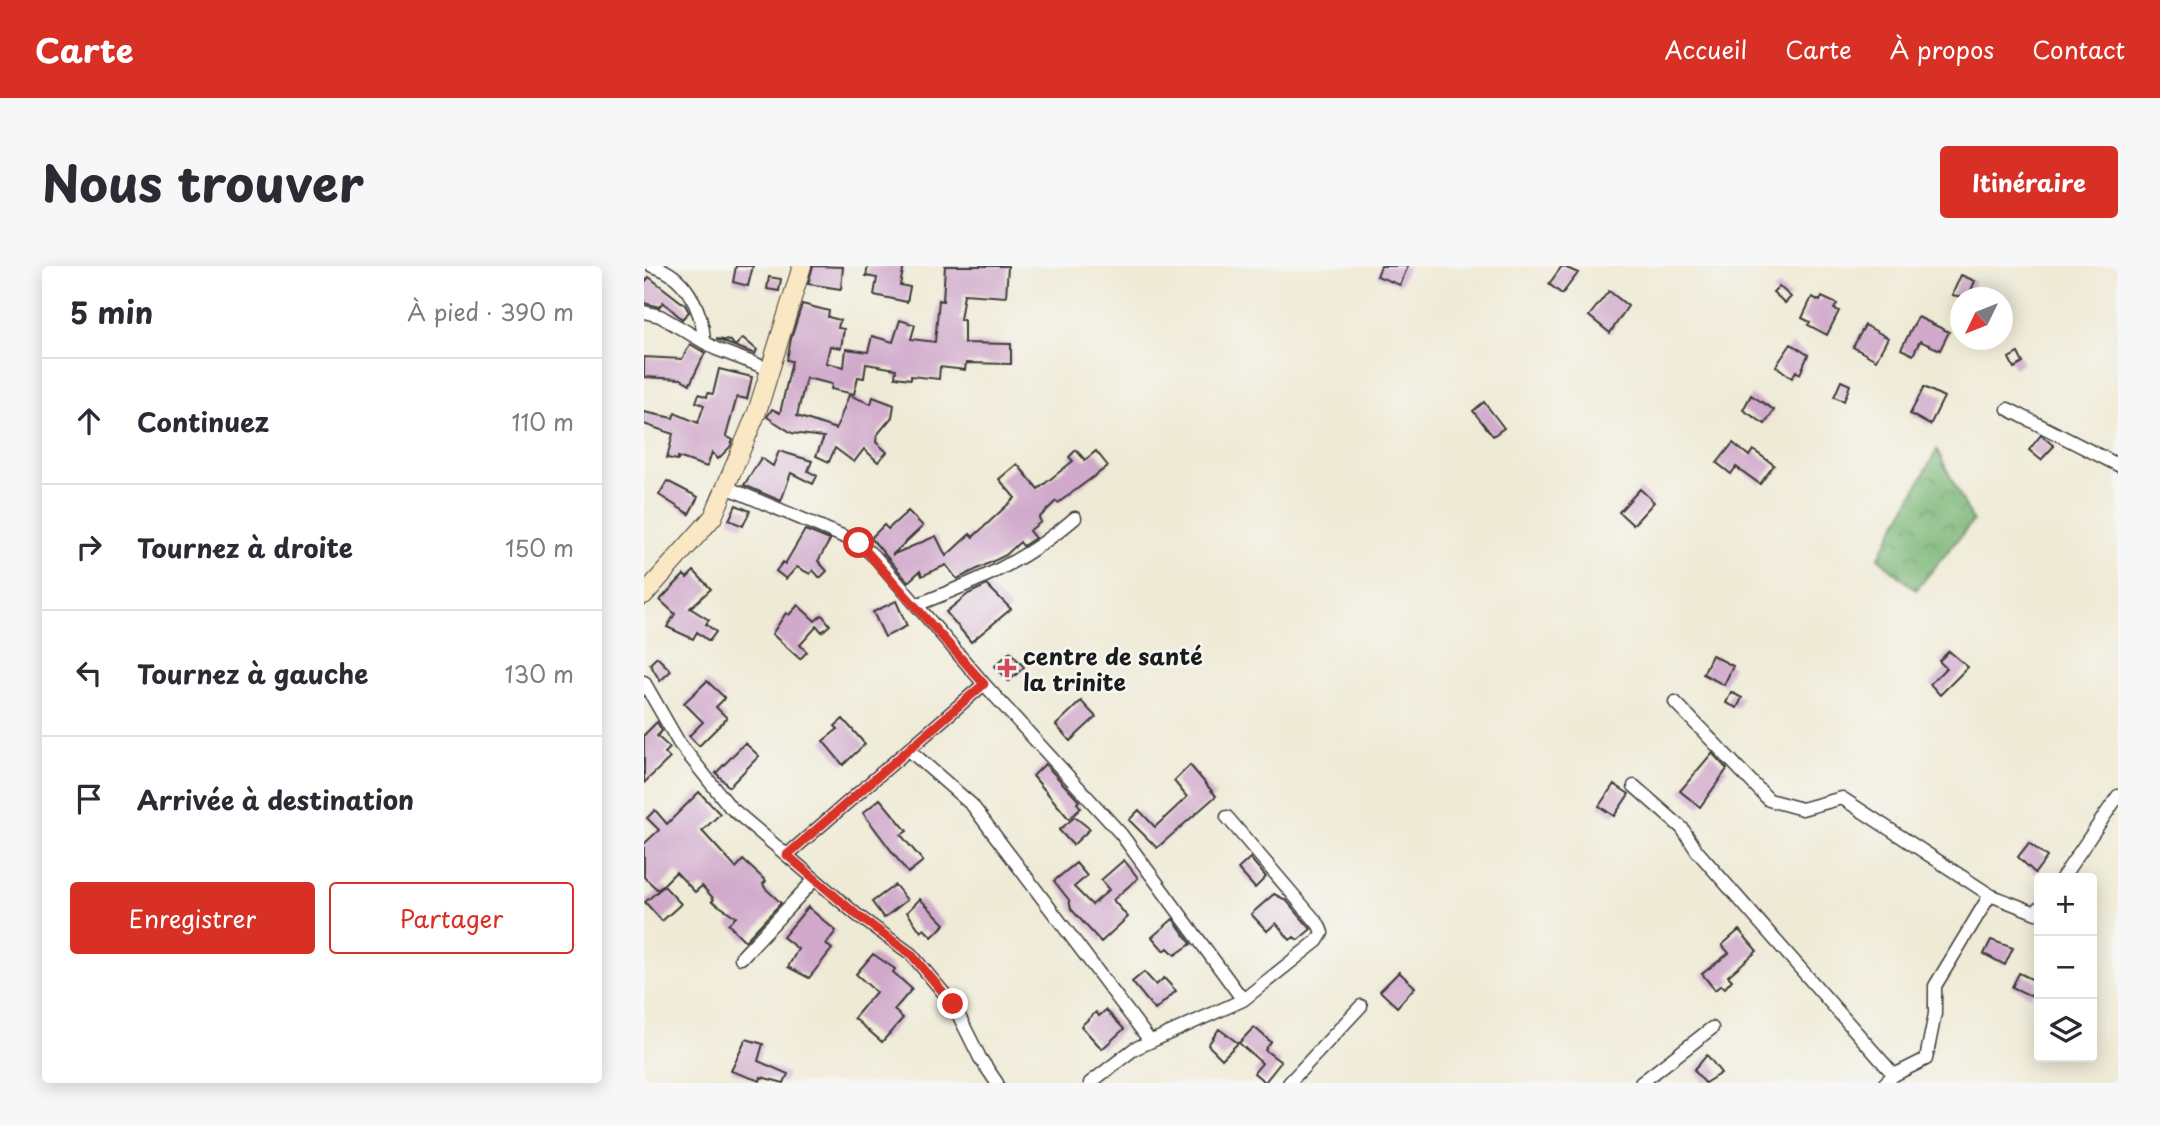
<!DOCTYPE html>
<html lang="fr">
<meta charset="utf-8">
<style>
:root{--surface:#fff;--page:#f7f7f7;--text:#2b2b33;--muted:#7c7c81;--line:#e1e1e2;--accent:#d93025}
body{margin:0;font-family:"Playpen Sans",sans-serif;background:var(--page);color:var(--text)}
.controls{position:absolute;right:21px;bottom:21px;display:grid;overflow:hidden;border-radius:7px;box-shadow:0 4px 18px #0003}
.controls button{width:63px;height:63px;display:grid;place-items:center;padding:0;border:0;border-bottom:2px solid var(--line);background:var(--surface);color:var(--text);font:35px sans-serif}
.compass{position:absolute;left:1306px;top:21px;width:63px;height:63px;border-radius:50%;background:var(--surface);box-shadow:0 4px 18px #0003;rotate:227deg}
.stop{position:absolute;width:21px;height:21px;margin:-16px;border:5px solid #d93025;border-radius:50%;background:#fff}
.stop.end{background:#d93025;border-color:#fff;box-shadow:0 2px 7px #0008}
.list{margin:0;padding:0;list-style:none}
h2{display:flex;justify-content:space-between;align-items:center;height:91px;margin:0;padding:0 28px;font-size:30px}
h2 small{font-size:23px;font-weight:400;color:var(--muted)}
.list li{display:grid;grid-template-columns:46px 1fr auto;gap:21px;align-items:center;box-sizing:border-box;height:126px;padding:0 28px;border-top:2px solid var(--line)}
.list b{display:block;font-size:26px;white-space:nowrap}
.list em{font-size:23px;font-style:normal;color:var(--muted)}
.actions{display:flex;gap:14px;padding:21px 28px}
.actions a{flex:1;padding:16px 0;border:2px solid var(--accent);border-radius:7px;text-align:center;font-size:24px;color:var(--accent)}
.actions .main{background:var(--accent);color:#fff}
.icon{flex:none;width:38px;height:38px;fill:none;stroke:currentColor;stroke-width:2;stroke-linecap:round;stroke-linejoin:round}
.map{position:relative;flex:none;width:1474px;height:817px;overflow:hidden;border-radius:7px}
header{display:flex;align-items:center;gap:42px;box-sizing:border-box;height:98px;padding:0 35px;background:var(--accent);color:#fff}
header strong{font-size:33px}
nav{display:flex;gap:38px;margin-inline-start:auto;font-size:24px}
.intro{display:flex;align-items:center;justify-content:space-between;box-sizing:border-box;height:168px;padding:0 42px}
h1{margin:0;font-size:49px}
.button{padding:18px 32px;border-radius:7px;background:var(--accent);color:#fff;font-size:24px;font-weight:700}
main{display:flex;gap:42px;padding:0 42px}
aside{flex:1;background:var(--surface);border-radius:7px;box-shadow:0 4px 18px #0003}
.map>svg:first-child{display:block}
.forest{fill:url(#forest-crowns);stroke:#4a6848;stroke-width:2}
.building{fill:#d0a9cb}
.lines{fill:none;stroke-linecap:round;stroke-linejoin:round}
.street-casing{stroke:#3c3b38;stroke-width:15}
.secondary-casing{stroke:#3c3b38;stroke-width:20}
.street{stroke:#fff;stroke-width:12}
.secondary{stroke:#fae7c3;stroke-width:18}
.route{stroke:#d93025;stroke-width:9}
.poi-dot{fill:#d1495b;stroke:#f6f6f2;stroke-width:2.5}
.labels{text-anchor:middle;dominant-baseline:central;stroke-width:5;stroke-linejoin:round;paint-order:stroke}
.poi-label{font-size:23px;font-weight:bold;fill:#1c1c1c;stroke:#f6f6f2;text-anchor:start}
</style>
<header>
<strong>Carte</strong>
<nav><a>Accueil</a><a>Carte</a><a>À propos</a><a>Contact</a></nav>
</header>
<div class="intro"><h1>Nous trouver</h1><a class="button">Itinéraire</a></div>
<main>
<aside>
<h2>5 min<small>À pied · 390 m</small></h2>
<ul class="list">
<li><svg class="icon" aria-label="ahead" viewBox="0 0 24 24"><path d="M12 20V5M6 11l6-6 6 6"/></svg><div><b>Continuez</b></div><em>110 m</em></li>
<li><svg class="icon" aria-label="right" viewBox="0 0 24 24"><path d="M7 20v-9h11M14 6l5 5-5 5"/></svg><div><b>Tournez à droite</b></div><em>150 m</em></li>
<li><svg class="icon" aria-label="left" viewBox="0 0 24 24"><path d="M17 20v-9H6M10 6l-5 5 5 5"/></svg><div><b>Tournez à gauche</b></div><em>130 m</em></li>
<li><svg class="icon" aria-label="arrive" viewBox="0 0 24 24"><path d="M6 21V4h12l-3 4 3 4H6"/></svg><div><b>Arrivée à destination</b></div></li>
</ul>
<div class="actions"><a class="main">Enregistrer</a><a>Partager</a></div>
</aside>
<div class="map">
<svg width="1474" height="817" viewBox="0 0 1474 817">
<defs>
<pattern id="forest-crowns" width="20" height="18" patternUnits="userSpaceOnUse" patternTransform="scale(1.75)"><rect width="20" height="18" fill="#79b574"/><path d="M2 6a3 3 0 1 1 6 0M12 15a3 3 0 1 1 6 0" fill="none" stroke="#62925e"/></pattern>
</defs>
<rect width="100%" height="100%" fill="#f6f6f2"/>
<filter id="ink" filterUnits="userSpaceOnUse"><feTurbulence type="fractalNoise" baseFrequency=".0143" numOctaves="2"/><feDisplacementMap in="SourceGraphic" scale="14" xChannelSelector="R" yChannelSelector="G"/><feConvolveMatrix kernelMatrix="1 2 1 2 8 2 1 2 1" color-interpolation-filters="sRGB"/></filter>
<filter id="wash" filterUnits="userSpaceOnUse"><feTurbulence type="fractalNoise" baseFrequency=".00686" numOctaves="4" result="noise"/><feDisplacementMap in="SourceGraphic" scale="28" xChannelSelector="R" yChannelSelector="G"/><feGaussianBlur stdDeviation="1.57" result="paint"/><feColorMatrix in="noise" values="0 0 0 0 0 0 0 0 0 0 0 0 0 0 0 0 0 1.4 0 .05"/><feComposite in="paint" operator="in"/></filter>
<g filter="url(#wash)">
<rect width="100%" height="100%" fill="#efead5"/>
<path class="forest" d="M1293,184L1329,255L1272,324L1234,292Z"/>
<g id="blocks">
<path class="building" d="M92,0H109L104,20L89,16Z
M169,0L199,1L197,23L164,18Z
M224,0H260L256,19L266,21L263,36L230,29L233,12L222,10Z
M301,0H364L362,31L320,28L316,54H320V77L367,78V98L322,97L321,104L296,101L295,113L267,110V113L251,111L252,103L222,98L220,112L214,111L210,128L187,123L188,118L162,112L153,150L192,163L205,129L227,138L229,131L250,139L248,151L233,169L232,176L243,186L234,196L220,183L210,196L191,182L185,196L172,190L180,171L148,167L123,151L128,143L136,147L148,95L143,94L147,73L158,38L185,45L184,51L196,54L194,62L200,63L197,82L186,80L182,97L200,101L202,83L224,86L228,70L249,76L256,54L271,59L267,73L291,76L295,34L299,35Z
M737,0H764L756,19L733,10Z
M918,0L934,7L918,28L905,18Z
M1317,9L1331,15L1324,32L1308,29Z
M5,11L41,39L45,46L38,53L19,36L15,41L0,37V17Z
M125,11L137,13L135,25L123,23Z
M1135,20L1147,31L1141,37L1129,26Z
M965,25L984,40L966,67L945,50Z
M1168,31L1176,35L1178,31L1193,38L1190,43L1195,45L1183,69L1164,59L1166,56L1158,52Z
M1274,51L1305,66L1296,84L1276,75L1269,89L1257,83Z
M1221,59L1244,72L1232,94L1209,81Z
M99,72L113,84L111,88L72,73L87,75L91,80Z
M46,78L61,87L46,118L37,113L0,111V91L38,93Z
M1147,78L1164,89L1156,108L1152,105L1148,112L1132,100Z
M1374,87L1379,97L1370,102L1365,92Z
M75,103L108,111L103,133L93,131L82,170L89,174L86,181L74,193L68,186L63,201L34,191V194L23,192L29,168L0,158V146L29,152L31,147L54,157L60,139L52,136L55,128L63,131L64,127L69,128Z
M1197,115L1206,119L1200,135L1190,131Z
M1280,121L1300,131L1286,159L1266,148Z
M1107,129L1130,144L1121,158L1099,144Z
M840,136L860,162L849,170L829,145Z
M1397,169L1410,180L1397,194L1385,184Z
M1089,177L1105,190L1109,184L1130,199L1116,218L1092,201L1087,208L1073,197Z
M432,184L441,194L452,185L464,200L414,237L412,235L395,252L397,256L385,265L391,272L379,280L376,276L362,289L313,313L302,299L278,310L276,305L264,316L227,272L240,259L244,263L264,245L279,260L248,289L292,270L302,290L326,268L329,271L371,232L355,213L373,198L394,223L429,195L425,191Z
M135,185L168,195L164,205L173,210L169,218L147,207L137,235L100,219L117,192L129,200Z
M23,215L54,231L45,248L15,229Z
M996,223L1010,236L989,259L975,246Z
M92,239L106,245L99,260L85,254Z
M161,264L186,274L174,295L183,305L176,312L169,304L166,308L153,301L142,313L132,305L139,296L141,298Z
M50,305L67,323L46,342L65,354L62,358L72,366L65,375L53,366L49,373L23,361L31,348L16,334L40,309L43,312Z
M343,319L367,343L327,376L302,346L324,328Z
M252,335L263,360L241,371L229,346Z
M154,339L171,355L178,349L186,359L178,366L173,360L156,379L163,386L156,393L128,368L142,347L145,349Z
M1305,385L1324,401L1296,429L1286,418L1302,402L1295,395Z
M366,386L380,401L365,415L351,400Z
M1068,389L1089,400L1080,419L1059,408Z
M13,391L27,405L16,415L6,398Z
M63,415L81,432L72,441L83,452L55,480L45,470L59,456L40,437Z
M1087,426L1098,432L1093,442L1082,437Z
M437,435L452,451L426,475L412,459Z
M199,453L221,478L199,499L179,475L194,463L191,460Z
M13,456L18,465L13,470L26,482L21,487L26,492L0,517V469Z
M101,477L115,490L85,521L72,507Z
M1068,487L1083,503L1056,541L1036,525Z
M401,498L435,535L433,537L437,542L425,553L389,510Z
M546,499L572,530L513,582L485,554L495,544L511,561L543,531L530,515Z
M970,518L985,528L970,550L955,540Z
M55,526L76,548L58,565L92,602L99,594L122,615L119,618L121,622L137,637L101,675L84,658L92,651L68,635L70,633L58,620L51,626L32,606L14,624L0,611V578L15,564L3,552L11,544L23,558Z
M236,533L263,565L257,569L279,595L264,607L219,547Z
M431,551L446,563L429,579L415,564Z
M1385,577L1403,591L1391,607L1374,591Z
M606,592L622,611L611,622L594,603Z
M480,594L494,612L469,634L484,651L457,676L427,643L425,634L410,615L432,597L443,610L430,621L448,639L465,624L457,614Z
M251,619L263,634L240,652L228,636Z
M20,620L37,638L18,655L1,636Z
M630,628L642,634L667,663L654,674L650,671L646,674L632,657L623,665L607,648Z
M276,633L301,658L288,671L280,663L277,666L263,646Z
M164,641L192,665L182,678L188,683L165,712L144,701L154,683L139,671Z
M529,653L547,678L531,689L524,682L520,685L508,671Z
M1095,664L1113,685L1084,710L1088,714L1081,722L1077,719L1071,724L1058,708L1085,687L1078,679Z
M1347,674L1369,682L1361,699L1340,688Z
M229,688L251,703L249,706L268,723L250,744L259,752L238,776L210,752L232,726L212,708Z
M500,706L512,719L520,712L532,725L511,744L488,716Z
M755,706L771,721L753,741L736,725Z
M1375,707L1394,716L1387,730L1368,721Z
M462,744L480,763L458,783L437,760L452,746L455,750Z
M610,761L627,776L621,784L637,796L621,816L610,807L618,797L595,777Z
M575,763L594,777L578,793L564,779Z
M102,773L119,778L114,795L144,808L140,817L117,811L116,815L87,805Z
M1063,789L1077,807L1061,817L1050,804Z"/>
</g>
</g>
<g filter="url(#ink)">
<use href="#blocks" fill-opacity="0" stroke="#3c3b38" stroke-width="2"/>
<g class="lines">
<defs>
<path id="street" d="M8,0C41,8 58,43 60,74
M0,46L16,50L72,83L125,103
M1364,143L1474,199
M82,221L215,277L233,293L340,418L477,568L599,734
M272,339C332,316 382,295 431,252
M0,416L35,477L86,541L213,649L267,688L309,738L336,792L353,817
M1031,436L1125,534L1158,543L1198,532L1346,629L1392,647L1395,642
M265,484L328,539L506,775
M990,520L1038,562L1053,585L1250,809L1241,817
M143,589L340,418
M1418,612L1474,530
M97,692L171,613
M1250,809L1282,793L1291,748V720L1346,629
M446,817L490,783L599,734L673,675L678,667L675,659L583,551
M645,817L717,740
M997,817L1068,762"/>
<path id="secondary" d="M0,329L69,251L113,146L158,0"/>
</defs>
<use href="#street" class="street-casing"/>
<use href="#secondary" class="secondary-casing"/>
<use href="#street" class="street"/>
<use href="#secondary" class="secondary"/>
</g>
</g>
<g class="lines" filter="url(#ink)">
<path class="route" d="M215,277L340,418L143,589L213,649L267,688L309,738"/>
</g>
<path class="poi-dot" d="M359.5 391.5h7v7h7v7h-7v7h-7v-7h-7v-7h7z"/>
<g class="labels">
<g class="poi-label">
<text x="379" y="389">centre de santé<tspan x="379" dy="26">la trinite</tspan></text>
</g>
</g>
</svg>
<div class="controls">
<button>+</button>
<button>−</button>
<button><svg class="icon" aria-label="layers" viewBox="0 0 24 24"><path d="M12 4l9 5-9 5-9-5zM3 14l9 5 9-5"/></svg></button>
</div>
<svg class="compass" viewBox="-18 -18 36 36"><path d="M0-13l5 13h-10z" fill="#e53935"/><path d="M0 13l5-13h-10z" fill="#7c7c81"/></svg>
<div class="stop" style="left:215px;top:277px"></div>
<div class="stop end" style="left:309px;top:738px"></div>
</div>
</main>
